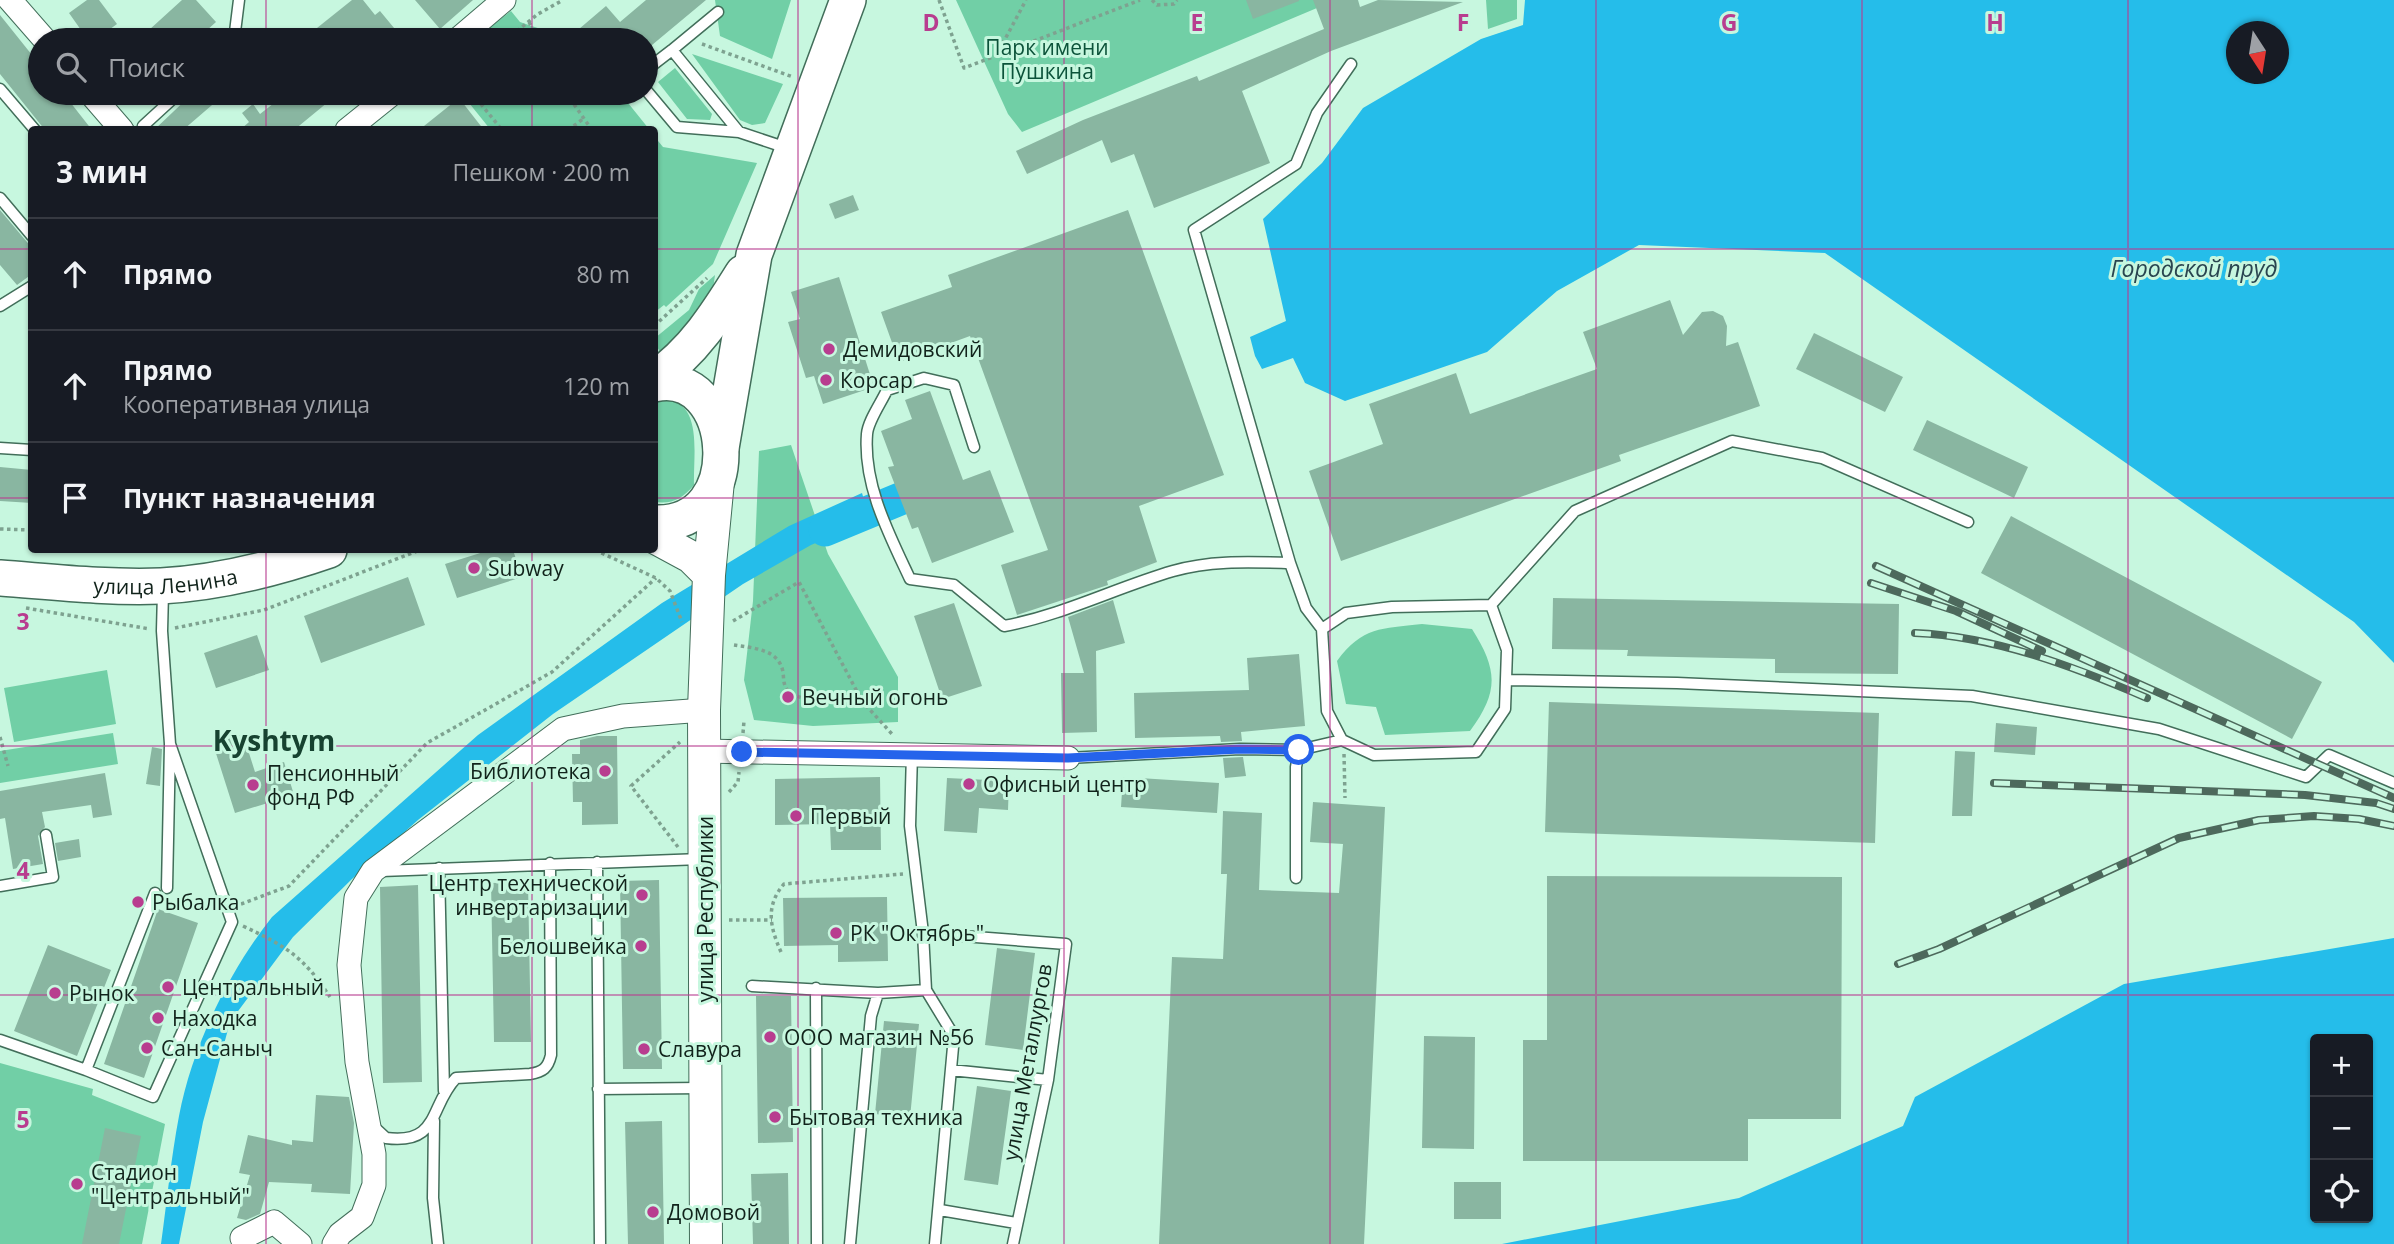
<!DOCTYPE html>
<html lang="ru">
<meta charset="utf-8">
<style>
:root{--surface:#171b24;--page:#20242c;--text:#f1f3f6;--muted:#9ea1a6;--line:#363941}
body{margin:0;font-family:"Open Sans",sans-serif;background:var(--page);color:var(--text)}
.controls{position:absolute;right:21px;bottom:21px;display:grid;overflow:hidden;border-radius:7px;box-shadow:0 2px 5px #0004}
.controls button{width:63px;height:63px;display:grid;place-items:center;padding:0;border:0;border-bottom:2px solid var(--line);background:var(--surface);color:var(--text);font:35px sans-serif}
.compass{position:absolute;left:2226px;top:21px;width:63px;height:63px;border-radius:50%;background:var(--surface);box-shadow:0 2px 5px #0004;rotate:168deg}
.stop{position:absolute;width:21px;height:21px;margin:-16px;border:5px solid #2563eb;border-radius:50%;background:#fff}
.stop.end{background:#2563eb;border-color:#fff;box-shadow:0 2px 7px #0008}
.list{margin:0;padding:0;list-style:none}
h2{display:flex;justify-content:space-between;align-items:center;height:91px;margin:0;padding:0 28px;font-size:30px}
h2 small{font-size:23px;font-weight:400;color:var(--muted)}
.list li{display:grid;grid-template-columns:46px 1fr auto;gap:21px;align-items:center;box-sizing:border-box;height:112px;padding:0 28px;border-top:2px solid var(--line)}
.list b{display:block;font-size:26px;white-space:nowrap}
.list p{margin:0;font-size:23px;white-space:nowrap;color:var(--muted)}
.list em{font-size:23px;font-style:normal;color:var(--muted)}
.icon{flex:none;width:38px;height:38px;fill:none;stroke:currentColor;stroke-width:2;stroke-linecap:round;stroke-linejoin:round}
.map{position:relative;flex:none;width:2394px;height:1244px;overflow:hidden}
.search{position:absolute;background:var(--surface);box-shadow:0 2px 5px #0004;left:28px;top:28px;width:630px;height:77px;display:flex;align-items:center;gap:18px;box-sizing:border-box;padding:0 24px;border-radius:38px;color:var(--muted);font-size:26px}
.panel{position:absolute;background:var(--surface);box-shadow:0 2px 5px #0004;left:28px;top:126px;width:630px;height:427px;border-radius:7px}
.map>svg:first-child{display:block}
.green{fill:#71cfa6}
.water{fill:#25bdea;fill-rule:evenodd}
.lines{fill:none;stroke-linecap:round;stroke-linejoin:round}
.river{stroke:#25bdea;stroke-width:33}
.building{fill:#89b6a1}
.service-casing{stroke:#426e5a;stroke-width:13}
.minor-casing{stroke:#426e5a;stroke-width:25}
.secondary-casing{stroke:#426e5a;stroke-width:34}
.primary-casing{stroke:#426e5a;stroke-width:38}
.path{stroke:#7ea290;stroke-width:3.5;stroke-dasharray:3.5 3.5;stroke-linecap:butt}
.service{stroke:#fff;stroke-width:10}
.minor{stroke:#fff;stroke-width:23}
.secondary{stroke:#fff;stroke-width:32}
.primary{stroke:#fff;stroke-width:35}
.rail-casing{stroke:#4d695c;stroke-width:8}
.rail{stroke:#c7f7df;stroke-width:5;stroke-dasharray:16;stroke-linecap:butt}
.route{stroke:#2563eb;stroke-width:9}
.grid{fill:none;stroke:#b83d8f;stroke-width:2;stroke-opacity:0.55}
.poi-dot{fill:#b83d8f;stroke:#c7f7df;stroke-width:2.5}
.labels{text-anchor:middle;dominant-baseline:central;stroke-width:6;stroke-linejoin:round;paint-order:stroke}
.park-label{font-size:21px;fill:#0c533a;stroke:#c7f7df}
.poi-label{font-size:21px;fill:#11231b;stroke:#c7f7df;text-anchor:start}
.street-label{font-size:21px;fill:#11231b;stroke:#c7f7df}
.water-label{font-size:23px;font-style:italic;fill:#294550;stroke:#c7f7df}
.district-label{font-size:28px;font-weight:bold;fill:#164230;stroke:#c7f7df}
.grid-label{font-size:23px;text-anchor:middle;font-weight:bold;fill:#b83d8f;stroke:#c7f7df;stroke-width:6;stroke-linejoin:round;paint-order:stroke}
</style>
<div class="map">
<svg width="2394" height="1244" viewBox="0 0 2394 1244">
<rect width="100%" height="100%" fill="#c7f7df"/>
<path class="green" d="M715,0H791L772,59L720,36Z
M956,0H1336L1022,132L1008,114Z
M1486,0H1517V19L1488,29Z
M511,11L520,22L573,40H473Z
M692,54L783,84L765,123L752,125L740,120Z
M675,68L712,114L710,120L687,119L658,82Z
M461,93H620L649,129H490Z
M654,136L663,147L757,163L713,264L666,307L664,305L655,312Z
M715,275L711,304L661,353L655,344V338L689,310L699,289Z
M661,398C704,400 693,453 694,485C682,499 673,504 655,502V403Z
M791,445L828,554L898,677V722L813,726L754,720L744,680L753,601L759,451Z
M1422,624L1472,629C1498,670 1499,692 1470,731L1385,735L1376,707L1346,704L1337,661C1363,626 1381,629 1422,624Z
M107,670L116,724L14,742L4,688Z
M113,733L118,764L0,783V751Z
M0,1063L93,1089L92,1095L165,1124L142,1244H0Z"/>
<path class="water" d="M1525,0H2394V663L2354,622L1825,253L1639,245L1557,291L1487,352L1345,401L1305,383L1293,358L1262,369L1255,356L1250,337L1286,321L1263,219L1322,163L1363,108L1481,39L1523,25ZM2236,32H2278V74H2236Z
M862,493L870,520L811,545L743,584L553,714L418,820L352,879L293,937L230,1022L203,1122L179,1244H161C167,1201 171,1158 179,1116C192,1047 229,971 272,917L478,735L662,603L789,526Z
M2394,938V1244H1502L1739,1198L1903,1126L1915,1097L2124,984ZM2368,1039V1218H2315V1039Z"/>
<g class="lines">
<path class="river" d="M825,530L900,499"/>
</g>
<path class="building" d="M87,0H99L117,24L95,40H88L69,13Z
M182,0H196L216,22L196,40H138Z
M352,0H363L375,15L380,11L404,40H302Z
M415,0H473L440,29Z
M646,0H706L646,50V40H589L579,29L606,6L620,22Z
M1246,0H1299V1L1253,19Z
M1313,0H1358L1360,7L1378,0L1463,2L1331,51L1242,91L1270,163L1154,208L1134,154L1111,163L1102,140L1027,174L1016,151L1083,120L1197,76L1199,81L1324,29Z
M0,15L40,65V93H63L92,130H45L0,74Z
M193,93H226L183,130H154Z
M287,93H339L294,130H240L249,122L242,113L253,104L260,114Z
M459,98L484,130H419Z
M853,195L859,210L835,219L829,204Z
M0,210L32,248V274L17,285L0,265Z
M1128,210L1224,475L1139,506L1157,562L1107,581L1108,585L1017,615L1001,565L1048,550L970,336L899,362L881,312L952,287L948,275Z
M839,277L874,387L823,404L814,376L806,378L788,322L800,319L791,292Z
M1670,300L1683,335L1702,312L1713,311L1723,316L1727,326L1726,346L1738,342L1760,406L1619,455L1621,461L1341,561L1309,471L1383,444L1369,404L1456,373L1470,414L1597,369L1583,332Z
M1814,333L1903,377L1885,412L1796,369Z
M930,391L963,480L990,470L1014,532L932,563L918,527L912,529L888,467L894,466L881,431L912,419L905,400Z
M1927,420L2028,467L2014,498L1913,450Z
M0,467L32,470V503L0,501Z
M2011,516L2322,682L2292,739L1981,573Z
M490,550H513L522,577L457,598L445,564Z
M408,577L425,625L321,663L304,616Z
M1553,598L1899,604L1898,674L1775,673V659L1627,656L1628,650L1552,649Z
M1113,600L1125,643L1096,651L1097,732L1062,733L1061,673H1084L1068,617Z
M954,603L982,686L942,699L914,616Z
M257,635L269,670L216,688L204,653Z
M1299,654L1305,726L1241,732L1242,741L1221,742L1220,736L1135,738L1134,693L1249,690L1247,658Z
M1549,702L1879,713L1875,843L1545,832Z
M1996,723L2037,727L2035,755L1994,752Z
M243,734L255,772L284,762L294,795L235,813L213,744Z
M597,736H617L618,824L582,825V802H573L572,754H580V740Z
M152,747L162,749L160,786L146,784Z
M1955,751L1975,752L1972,816H1952Z
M1243,757L1246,776L1225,778L1223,758Z
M105,773L112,815L93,818L91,805L42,812L45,827L38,836L43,864L13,869L5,818L0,819V791Z
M880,777L881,850H831L830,824L775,825V779Z
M1123,777L1219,783L1217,813L1121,807Z
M947,778L1009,781L1008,810L979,808L977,833L944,831Z
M1313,802L1385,807L1364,1244H1159L1172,957L1223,959L1227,874H1221L1223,811L1262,813L1259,890L1339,893L1343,844L1310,842Z
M79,839L81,857L58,861L55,843Z
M1547,876L1842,877L1841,1119H1748V1161H1523V1040H1547Z
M659,880L662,1069H623L620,881Z
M528,882L531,1042H494L491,883Z
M418,885L422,1082L383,1083L380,887Z
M887,897L888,961L838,962V945L784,946L783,898Z
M158,909L198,923L144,1078L104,1064Z
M48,945L111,970L77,1056L14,1031Z
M997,948L1035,953L1023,1050L985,1045Z
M756,996H791L793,1142L758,1143Z
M884,1021L919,1024L910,1118L875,1114Z
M1424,1036L1475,1037L1474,1149L1422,1148Z
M977,1086L1011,1091L998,1185L964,1180Z
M316,1095L349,1097L354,1123L350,1194L311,1192L312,1184L269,1182L260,1214L246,1220L237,1218L250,1175L239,1173L248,1135L292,1145V1140L313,1142Z
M662,1121L664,1244H628L625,1122Z
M105,1128L141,1136L127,1204L119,1244H82Z
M788,1173L789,1244H753L751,1174Z
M1454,1182H1501V1219H1454Z"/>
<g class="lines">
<defs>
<path id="service" d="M234,40L239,0
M672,50L718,12
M646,70L672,50L739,132
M0,89L35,130
M646,90L677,127L739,132L787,148
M146,130L143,126L179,93
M0,198L32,236
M0,306L32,286
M974,447L954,385L924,378L887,390C881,403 868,421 867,434C863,485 889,534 910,579L954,585L1004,626C1063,615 1115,588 1173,571C1211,560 1250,562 1290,563L1306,608L1322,629L1327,711L1342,740L1299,750L1296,767V878
M0,448L32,450
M1290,563L1194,230L1296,164L1317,113L1351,64
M163,592L162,631L170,744L167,888
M1322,629L1346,613L1392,607L1491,605
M1506,680L1677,683L1972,696L2159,729L2306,777L2329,755L2394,783
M1342,740L1374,755L1476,752L1505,709L1507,650L1491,605L1575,511L1732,441L1822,458L1968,522
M912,753L910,826L923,933L926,990L954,1036L935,1244
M1068,758L1240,749L1299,750
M597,862L600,1244
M439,868L444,1091
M381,871L701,859
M0,886L53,877L46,835
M155,893L86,1070L153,1097L232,922L170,744
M923,933L1066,944L1048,1080L1013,1244
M752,986L878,993L926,990
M816,988L817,1244
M0,1040L86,1070
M951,1070L1048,1080
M598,1089L703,1088
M434,1121L433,1198L438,1244
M373,1126L386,1138C440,1145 429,1106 456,1078L530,1074C543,1072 548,1068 551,1055L550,863
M940,1210L1016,1223
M850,1244L871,1016L878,993"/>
<path id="minor" d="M10,0L45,40
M457,40L504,0
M90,93L122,130
M347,130L393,93
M704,751L1068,758
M242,1238L274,1222L300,1244
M334,1244L340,1234L362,1217L374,1185V1154L357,1062L349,965L356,898L373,871L563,729L623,716L704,710"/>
<path id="secondary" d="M654,537L691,557L709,575
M706,1244L704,710L709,575L718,481"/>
<g id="primary">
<path d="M654,379C694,352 718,313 743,273"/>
<path d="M654,384C735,365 751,528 654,523"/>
<path d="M721,448L754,255L848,0"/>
<path id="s1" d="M0,578C54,582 107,588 161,586C216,583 277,568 329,550"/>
</g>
</defs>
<use href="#service" class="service-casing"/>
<use href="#minor" class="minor-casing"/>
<use href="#secondary" class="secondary-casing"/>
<use href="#primary" class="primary-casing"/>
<path class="path" d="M939,0L964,68L1140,0
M1152,0L1157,5L1174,4L1177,0
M529,22L538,40
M506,40L538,14L563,0
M702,44L793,77
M996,56L1026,0
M472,93L502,130
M566,93L592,130
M568,130L583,119
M654,326L707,278
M0,529L32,530
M595,550L656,578L670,591L682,622
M26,608L150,629
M733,621L799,582L862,701L892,734
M175,628L264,610L420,550
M734,645C753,648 779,649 783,672C784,680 783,687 790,692C807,705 840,700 861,701
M743,733L744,721
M0,737L8,766
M1344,754L1345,798
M729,792L738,782L739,772
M678,847L631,786L680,742
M241,904L289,886L427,743L552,672L656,578
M729,920H772
M243,926C287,947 303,956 330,997
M781,952C770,927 765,906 784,884L903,874"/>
<use href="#service" class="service"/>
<use href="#minor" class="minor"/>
<use href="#secondary" class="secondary"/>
<use href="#primary" class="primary"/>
<defs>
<path id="rail" d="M1876,566L2394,798
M1871,583L1956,611L2042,651
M1915,633C1994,636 2075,667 2147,698
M1994,783L2305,795L2376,803L2394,809
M1898,964L1939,949L2179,838L2259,820L2314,816L2359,819L2394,826"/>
</defs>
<use href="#rail" class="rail-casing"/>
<use href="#rail" class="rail"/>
</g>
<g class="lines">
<path class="route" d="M742,752L1068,758L1240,749L1299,750"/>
</g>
<path class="grid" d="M266,0V40M532,0V40M798,0V1244M1064,0V1244M1330,0V1244M1596,0V1244M1862,0V1244M2128,0V1244M266,93V130M532,93V130M0,249H32M654,249H2394M0,498H32M654,498H2394M266,550V1244M532,550V1244M0,746H2394M0,995H2394"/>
<g class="poi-dot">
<circle cx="829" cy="349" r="7"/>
<circle cx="826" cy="380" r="7"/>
<circle cx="474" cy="568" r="7"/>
<circle cx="788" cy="697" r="7"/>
<circle cx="605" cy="771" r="7"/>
<circle cx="969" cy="784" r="7"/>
<circle cx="253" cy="785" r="7"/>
<circle cx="796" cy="816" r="7"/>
<circle cx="642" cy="895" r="7"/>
<circle cx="138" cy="902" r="7"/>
<circle cx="836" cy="933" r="7"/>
<circle cx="641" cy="946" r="7"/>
<circle cx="168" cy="987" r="7"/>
<circle cx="55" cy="993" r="7"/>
<circle cx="158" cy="1018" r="7"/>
<circle cx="770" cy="1037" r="7"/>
<circle cx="147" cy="1048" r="7"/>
<circle cx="644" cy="1049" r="7"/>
<circle cx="775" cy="1117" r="7"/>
<circle cx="77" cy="1184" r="7"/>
<circle cx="653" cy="1212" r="7"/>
</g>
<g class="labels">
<g class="park-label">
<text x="1047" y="47">Парк имени<tspan x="1047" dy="24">Пушкина</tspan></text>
</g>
<g class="poi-label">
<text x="843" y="349">Демидовский</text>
<text x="840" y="380">Корсар</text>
<text x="488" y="568">Subway</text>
<text x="802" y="697">Вечный огонь</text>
<text x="591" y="771" text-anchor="end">Библиотека</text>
<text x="267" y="773">Пенсионный<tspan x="267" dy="24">фонд РФ</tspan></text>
<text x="983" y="784">Офисный центр</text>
<text x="810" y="816">Первый</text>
<text x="628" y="883" text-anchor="end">Центр технической<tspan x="628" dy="24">инвертаризации</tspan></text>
<text x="152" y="902">Рыбалка</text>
<text x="850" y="933">РК "Октябрь"</text>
<text x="627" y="946" text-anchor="end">Белошвейка</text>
<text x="182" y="987">Центральный</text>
<text x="69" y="993">Рынок</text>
<text x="172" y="1018">Находка</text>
<text x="784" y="1037">ООО магазин №56</text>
<text x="161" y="1048">Сан-Саныч</text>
<text x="658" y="1049">Славура</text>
<text x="789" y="1117">Бытовая техника</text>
<text x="91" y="1172">Стадион<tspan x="91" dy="24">"Центральный"</tspan></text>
<text x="667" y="1212">Домовой</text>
</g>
<g class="street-label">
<text stroke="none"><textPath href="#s1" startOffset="166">улица Ленина</textPath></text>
<text transform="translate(705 909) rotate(-90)">улица Республики</text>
<text transform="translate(1027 1062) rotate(-80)">улица Металлургов</text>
</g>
<g class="water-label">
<text x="2194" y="268">Городской пруд</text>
</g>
<g class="district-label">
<text x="274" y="740">Kyshtym</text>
</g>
</g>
<g class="grid-label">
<text x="931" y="31">D</text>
<text x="1197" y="31">E</text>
<text x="1463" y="31">F</text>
<text x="1729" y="31">G</text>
<text x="1995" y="31">H</text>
<text x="23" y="630">3</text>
<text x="23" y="879">4</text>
<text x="23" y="1128">5</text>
</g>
</svg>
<div class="controls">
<button>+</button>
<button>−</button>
<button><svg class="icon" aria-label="locate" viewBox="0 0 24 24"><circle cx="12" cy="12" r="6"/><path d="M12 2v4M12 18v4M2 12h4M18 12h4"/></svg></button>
</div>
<svg class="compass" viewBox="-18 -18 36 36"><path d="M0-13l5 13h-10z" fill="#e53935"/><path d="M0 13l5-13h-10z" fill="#9ea1a6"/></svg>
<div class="stop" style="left:1299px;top:750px"></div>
<div class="stop end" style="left:742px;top:752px"></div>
<div class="search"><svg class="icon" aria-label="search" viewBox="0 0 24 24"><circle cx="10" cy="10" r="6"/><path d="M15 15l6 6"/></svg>Поиск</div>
<section class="panel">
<h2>3 мин<small>Пешком · 200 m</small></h2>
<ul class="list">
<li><svg class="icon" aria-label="ahead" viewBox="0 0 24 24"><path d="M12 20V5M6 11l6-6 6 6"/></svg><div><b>Прямо</b></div><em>80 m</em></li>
<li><svg class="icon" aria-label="ahead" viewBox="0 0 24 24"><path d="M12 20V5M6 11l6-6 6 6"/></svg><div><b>Прямо</b><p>Кооперативная улица</p></div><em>120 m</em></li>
<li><svg class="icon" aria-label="arrive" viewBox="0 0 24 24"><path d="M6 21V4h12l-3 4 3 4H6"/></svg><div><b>Пункт назначения</b></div></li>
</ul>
</section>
</div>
